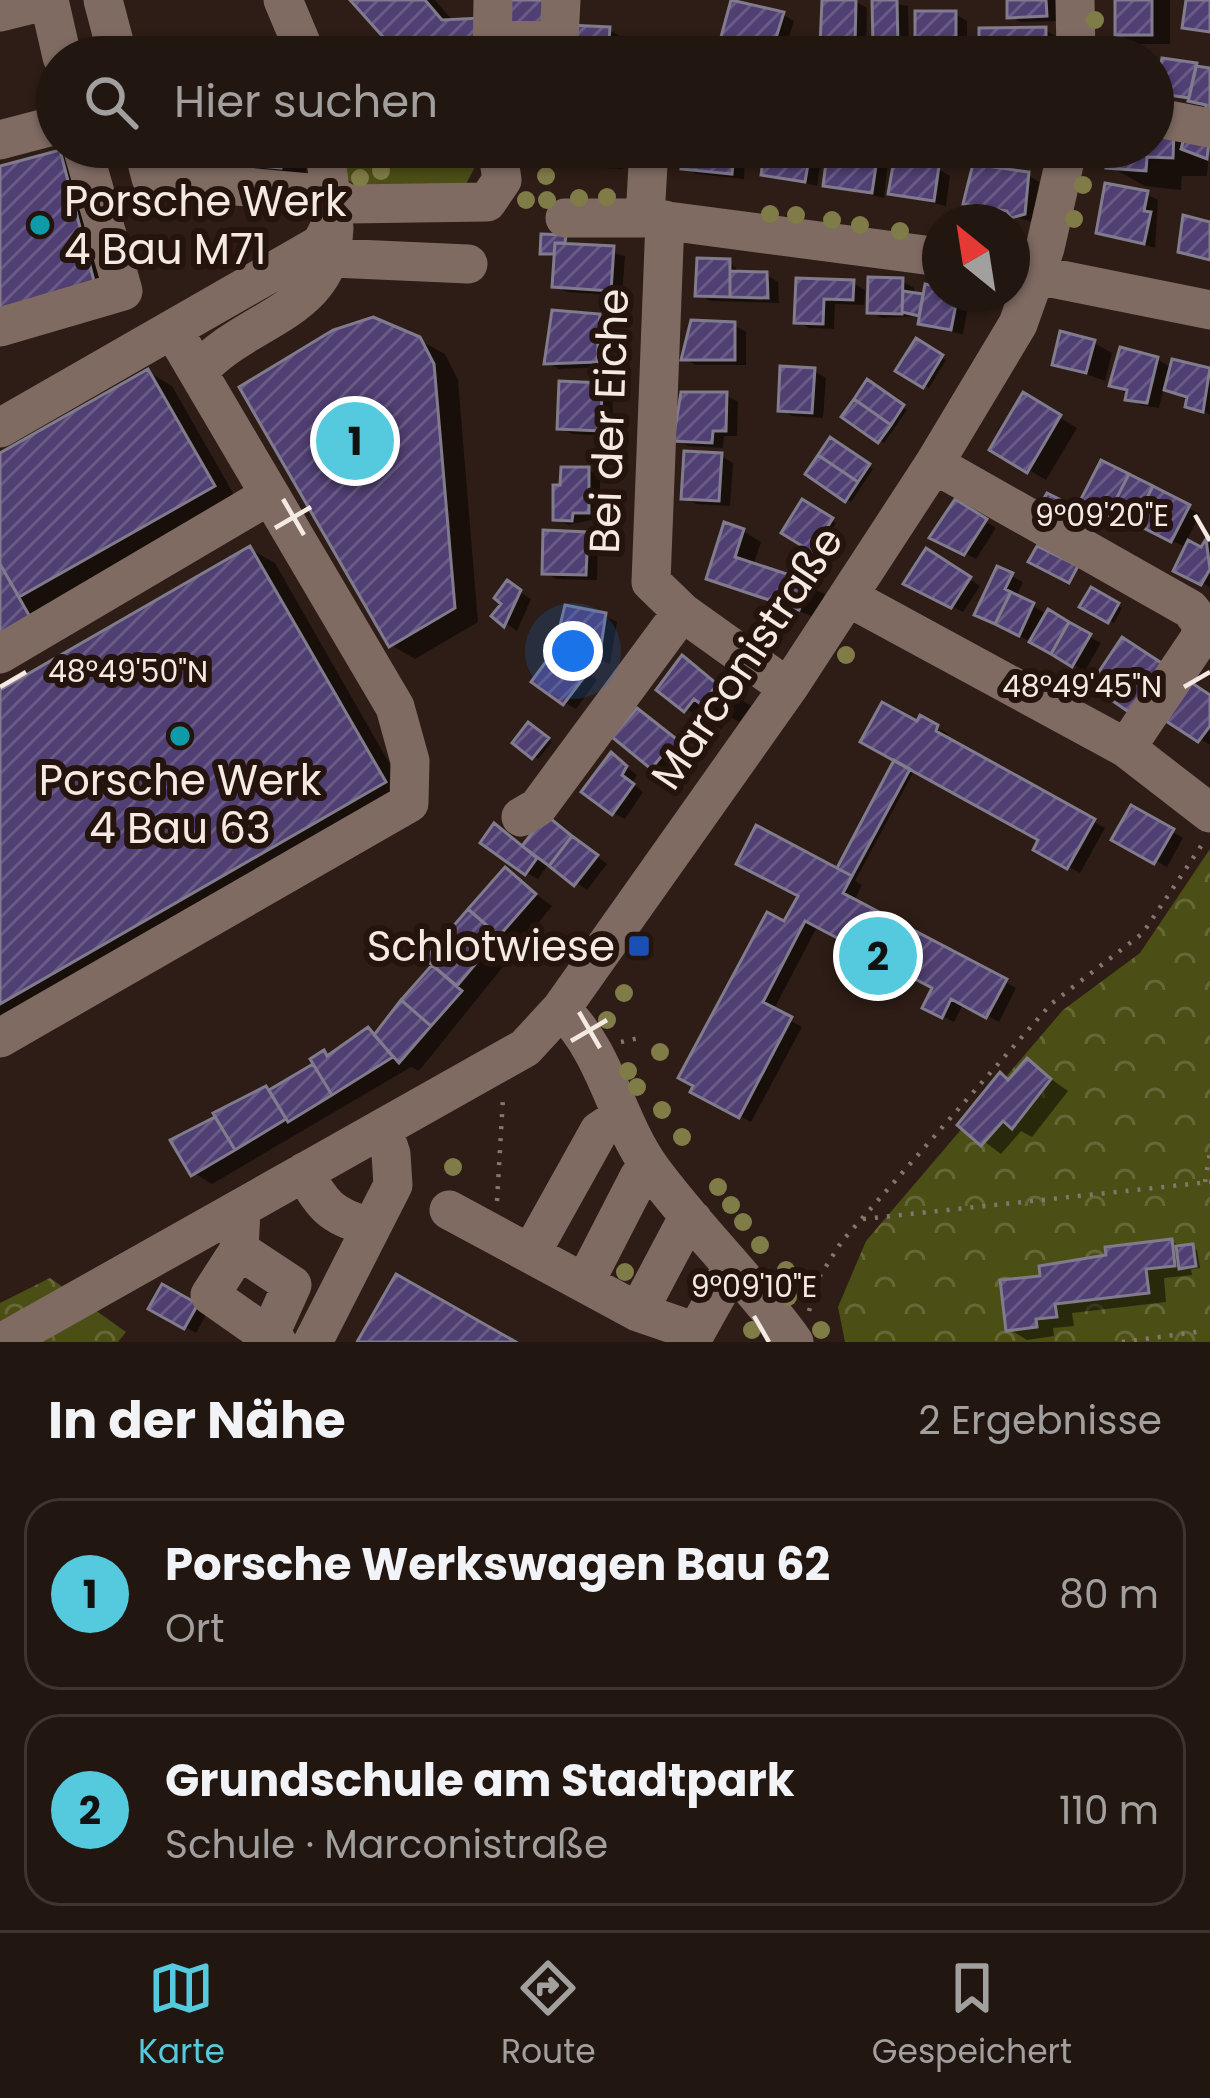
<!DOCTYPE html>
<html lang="de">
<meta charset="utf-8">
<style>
:root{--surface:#221610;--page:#2a1f19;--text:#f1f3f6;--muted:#a29f9f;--line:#3f3530;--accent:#55cade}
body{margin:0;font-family:Poppins,sans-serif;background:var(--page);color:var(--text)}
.compass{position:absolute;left:922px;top:204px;width:108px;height:108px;border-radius:50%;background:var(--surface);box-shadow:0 3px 9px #0004;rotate:330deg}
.you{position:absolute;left:573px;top:651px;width:42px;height:42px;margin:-30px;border:9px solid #fff;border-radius:50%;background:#1a73e8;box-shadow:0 0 0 18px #1a73e833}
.badge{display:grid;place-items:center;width:78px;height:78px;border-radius:50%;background:var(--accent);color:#111;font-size:39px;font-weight:700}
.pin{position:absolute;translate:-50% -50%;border:6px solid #fff;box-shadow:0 3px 12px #0006}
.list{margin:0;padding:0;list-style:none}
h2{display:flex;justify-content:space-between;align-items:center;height:156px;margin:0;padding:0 48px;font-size:51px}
h2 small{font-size:39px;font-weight:400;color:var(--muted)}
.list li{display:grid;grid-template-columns:78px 1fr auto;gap:36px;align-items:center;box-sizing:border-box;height:192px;margin:0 24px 24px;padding:0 24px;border:3px solid var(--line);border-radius:36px}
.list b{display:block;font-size:45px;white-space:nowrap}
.list p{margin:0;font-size:39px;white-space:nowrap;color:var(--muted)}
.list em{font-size:39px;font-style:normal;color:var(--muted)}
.icon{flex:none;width:66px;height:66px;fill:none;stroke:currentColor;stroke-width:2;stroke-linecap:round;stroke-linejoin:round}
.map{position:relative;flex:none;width:1210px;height:1342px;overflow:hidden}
.search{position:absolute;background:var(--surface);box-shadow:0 3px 9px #0004;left:36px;right:36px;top:36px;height:132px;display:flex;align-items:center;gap:30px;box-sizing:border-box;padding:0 42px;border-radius:66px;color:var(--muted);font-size:45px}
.sheet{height:588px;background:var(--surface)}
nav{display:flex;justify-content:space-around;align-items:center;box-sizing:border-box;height:168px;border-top:3px solid var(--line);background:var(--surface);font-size:33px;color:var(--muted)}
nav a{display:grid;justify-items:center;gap:6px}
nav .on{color:var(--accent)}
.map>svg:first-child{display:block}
.green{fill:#4b4e15}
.forest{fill:url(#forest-crowns)}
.shadow{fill:#0007}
.building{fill:url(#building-hatch);stroke:#807b8d;stroke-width:3}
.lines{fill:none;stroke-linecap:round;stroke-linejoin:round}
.path{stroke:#84756f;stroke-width:4.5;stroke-dasharray:3 9;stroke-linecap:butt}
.minor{stroke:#7f6b62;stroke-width:39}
.tree{fill:#807c48}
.ticks{fill:none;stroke:#f5e9e4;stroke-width:4.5}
.culture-dot{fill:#0f9aa8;stroke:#24140d;stroke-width:4.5}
.transit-dot{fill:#1a4fb4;stroke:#24140d;stroke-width:4.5}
.labels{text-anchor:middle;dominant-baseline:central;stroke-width:12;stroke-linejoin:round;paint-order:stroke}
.poi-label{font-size:42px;fill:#f5e9e4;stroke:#24140d;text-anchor:start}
.street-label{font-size:42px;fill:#f5e9e4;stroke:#24140d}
.ticks-label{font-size:30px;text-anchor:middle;fill:#f5e9e4;stroke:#24140d;stroke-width:12;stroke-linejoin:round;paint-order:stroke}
</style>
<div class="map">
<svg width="1210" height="1342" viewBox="0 0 1210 1342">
<defs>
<pattern id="forest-crowns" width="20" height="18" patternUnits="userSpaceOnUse" patternTransform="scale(3)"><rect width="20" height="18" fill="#4b4e15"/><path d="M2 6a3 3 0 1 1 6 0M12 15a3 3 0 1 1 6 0" fill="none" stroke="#666837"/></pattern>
<pattern id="building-hatch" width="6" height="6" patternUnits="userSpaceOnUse" patternTransform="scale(3)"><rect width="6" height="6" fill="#503f72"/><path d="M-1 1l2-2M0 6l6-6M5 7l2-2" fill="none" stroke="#6a5b86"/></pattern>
</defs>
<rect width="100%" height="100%" fill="#2e1d16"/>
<path class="green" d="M339,147H471L477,163L466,184L357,187L343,176Z"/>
<path class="forest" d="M1210,849V1342H845L838,1307L866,1241L1063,1010L1140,953Z
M50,1278L126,1332L118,1342H0V1303Z"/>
<path class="shadow" d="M354,0H435L454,22L405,57Z
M875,0L908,6L909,52L876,45Z
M1010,0H1057L1058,21L1021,22L1010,16Z
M1118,0H1170V44H1136L1118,34Z
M855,1L867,8L866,52L835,51L823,45Z
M955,14L967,21V55H930L918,49Z
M783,15L794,21L783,55L724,35Z
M565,28L609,30L620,36L619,57H576L570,54Z
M1045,30L1081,51V57H982Z
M707,49L728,54L733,57H707Z
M1153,132L1210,138L1207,176H1182L1181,190L1145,186L1109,166L1111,147H1153Z
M195,147H307L305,180L274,178L250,162L217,160Z
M572,147H624L623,169L583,167L571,161Z
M686,147H745L744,179L696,174L684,167Z
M768,147H812L822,153L817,186L764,173Z
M1003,147H1048L1047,153L1010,151Z
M60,153L95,174L129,304L0,338V169Z
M877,155L888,162L884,198L827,185Z
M938,169L950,176L946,206L891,193Z
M1028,175L1039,182L1033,222L967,203Z
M1146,194L1158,200L1155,248L1099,231Z
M544,237L625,256L622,296L567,292L555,286L557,255L543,252Z
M730,262L741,274L767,275L778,282L779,303L710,301L698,294Z
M799,281L853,283L865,290L864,305L835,304L834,329L809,328L797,321Z
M902,281L914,288V296L926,298L940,290L969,300L963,334L932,329L921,322L922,316L882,318L870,311Z
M599,317L611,324L608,367L559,369L548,362Z
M734,325L746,332V365H696L685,359Z
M419,340L445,354L458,380L478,622L415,659L391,645Z
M917,342L946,360L929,388L899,370Z
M1094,343L1112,353L1105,381L1055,363Z
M1157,359L1173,369L1174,362L1210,372V415L1164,386L1159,408L1140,405L1113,384Z
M814,371L826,378L823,418L792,416L781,409Z
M148,372L172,386L237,500L0,661V457Z
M868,383L907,410L884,443L845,416Z
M602,386L613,393L612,436L572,434L560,428Z
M726,395L738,402L737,436H724L723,448L688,446L676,439Z
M1024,396L1077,428L1046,480L993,449Z
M831,441L873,469L851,502L809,474Z
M721,456L733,463L730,506L696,504L684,497Z
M1103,464L1200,514L1186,542L1202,551L1210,544V587L1177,569L1188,548L1095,507Z
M589,470L600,477V518L568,525L556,518Z
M803,503L836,523L818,552L785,532Z
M956,503L996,528L976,559L933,537Z
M743,531L761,542L753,566L825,594L817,618L709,578Z
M587,535L598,541L597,580L556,579L545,572Z
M250,549L275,563L408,796L0,1031V693Z
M927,552L980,586L963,612L908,583Z
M999,570L1023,582L1016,597L1101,643L1085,671L990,620Z
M508,584L531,599L517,631L495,616L505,603Z
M1092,591L1122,608L1114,623L1083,606Z
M605,616L617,622L610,664L590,655L592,643L562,632Z
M568,659L597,680L576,709L565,703Z
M683,659L751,706L739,722L730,717L721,729L686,709Z
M1210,697V745L1171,720Z
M649,719L693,753L685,762L677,757L664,774L653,767Z
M921,719L948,734L946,740L1105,828L1080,873L1037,849L1042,839L915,769L855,881L862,885L854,901L1016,988L999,1022L964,1003L954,1022L937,1013L936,988L818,925L773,1011L802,1027L751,1122L694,1091L786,925L850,878Z
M529,726L552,742L538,759L516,743Z
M612,755L637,775L632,783L643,792L625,819L613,813Z
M1132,809L1183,838L1167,867L1115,838Z
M558,826L607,864L587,890L549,863L538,879L527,873L495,827L526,846Z
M505,871L552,906L419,1071L411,1067L212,1184L194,1173L174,1141L266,1089L271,1092L317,1065L324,1053L331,1057L369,1031L377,1036Z
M1027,1062L1068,1091L1032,1137L1021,1131L1001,1154L961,1124Z
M1171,1242L1197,1250L1200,1268L1191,1269L1192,1275L1164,1278L1166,1302L1072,1313L1074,1326L1053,1328L1054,1336L1027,1340L1009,1329L1043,1279Z
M163,1288L207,1313L196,1333L152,1307Z"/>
<path class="building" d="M350,0H425L442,20L480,18L478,57H401Z
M507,0H549L547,36L505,34Z
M731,0L784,12L772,51L721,37Z
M822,0H856L855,47L820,46Z
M872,0H897L898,47H873Z
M1007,0H1046L1047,16L1007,18Z
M1115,0H1152V35H1115Z
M1186,0H1210V32L1182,28Z
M915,11H956V50H915Z
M568,25L610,27L608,57L567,55Z
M1046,27V57H979V28Z
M215,45L263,49L262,57H215Z
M1162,58L1197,63L1189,98L1155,93Z
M1196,66L1210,68V113L1205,112L1206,105L1188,101Z
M1187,127L1210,134L1207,159L1181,149Z
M1153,129L1174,131L1173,158L1147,157L1146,171L1106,168L1108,147H1153Z
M189,147H282L281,168L247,165L248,152Z
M569,147H613L612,164L568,162Z
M683,147H735L732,174L681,169Z
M765,147H811L805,182L761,175Z
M828,147L878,152L872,193L823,186Z
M60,150L95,285L0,310V166Z
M894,160L939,166L934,201L888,194Z
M973,164L1029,172L1025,214L1011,218L1007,211L963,204Z
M1105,183L1148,191L1144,211L1151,212L1144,244L1096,233Z
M1183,215L1210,222V260L1178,252Z
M541,234L566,235L565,243H555L554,254H540Z
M555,243L614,246L611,291L552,287Z
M697,258L730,259V297L695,296Z
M730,271L767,272L768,298L730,297Z
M868,277L903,278L902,314L867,313Z
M796,278L854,280L853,300L824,299L823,324L794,323Z
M925,284L940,287V294H958L951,330L918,324Z
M903,291L923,294L919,316L902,312Z
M552,310L600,314L597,362L544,364Z
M373,317L420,337L434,364L455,608L389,647L239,387L333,330Z
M691,320L735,322V360H681Z
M1060,331L1095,340L1086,373L1052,365Z
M916,338L943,355L923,388L895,371Z
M1120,347L1158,357L1147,403L1125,400L1127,390L1109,386Z
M1172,359L1210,368L1203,412L1185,407L1187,397L1164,390Z
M780,366L815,368L812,413L778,411Z
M148,369L215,486L19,597L0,564V453Z
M867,379L904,405L891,425L854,399Z
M559,381L602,383L601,431L557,429Z
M681,392H727L726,431H713L712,443L673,441Z
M1023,392L1061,415L1027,473L989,450Z
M854,399L891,425L878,443L841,417Z
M830,437L870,464L858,482L818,455Z
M684,451L722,453L719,501L681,499Z
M818,455L858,482L845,502L805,474Z
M1101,460L1129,474L1108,515L1080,501Z
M561,467H589V513H573L572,521L553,520V485H560Z
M1129,474L1153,486L1134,523L1110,511Z
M1153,486L1190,505L1171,542L1134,523Z
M1047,493L1079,509L1069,527L1038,509Z
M802,499L833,518L812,552L781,533Z
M955,499L987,519L964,555L929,538Z
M724,522L744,529L735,557L808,581L799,610L706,579Z
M543,530L588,532L586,575L542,574Z
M1206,539L1210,569L1201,585L1173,571L1188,540L1201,547Z
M250,546L386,782L0,1004V690Z
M1037,546L1078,566L1069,583L1028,562Z
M926,548L971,577L951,608L903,584Z
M0,564L30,617L0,634Z
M997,566L1013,573L1005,589L1011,592L995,624L974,615Z
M507,580L521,590L504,627L491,616L501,604L494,598Z
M1091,587L1119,603L1108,623L1079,607Z
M1011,592L1034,603L1019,636L995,624Z
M565,605L606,613L599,660L586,657L589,641L558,634Z
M1048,609L1069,622L1051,654L1029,642Z
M1069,622L1091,634L1072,667L1051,654Z
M1122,637L1163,664L1130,713L1090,685Z
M556,648L588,672L563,705L531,682Z
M682,655L717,684L702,705L694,699L684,712L656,690Z
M1192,683L1210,695V726L1198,742L1166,721Z
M882,702L917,721L920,715L938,725L936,731L1095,819L1067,869L1033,850L1038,840L860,742Z
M637,708L684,745L672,758L665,752L651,769L612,737Z
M528,722L549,738L532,759L512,743Z
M611,752L627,766L622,775L634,784L612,815L581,792Z
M894,760L910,769L852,876L837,868Z
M1131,805L1174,829L1154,864L1111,840Z
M546,815L572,836L549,866L522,846Z
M494,823L537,858L525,875L480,843Z
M756,825L852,876L843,893L1007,979L986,1018L951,999L942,1018L922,1008L932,988L805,921L763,1002L792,1017L739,1118L690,1092L693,1086L678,1078L767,912L784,921L798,896L736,864Z
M572,836L598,855L574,886L549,866Z
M505,867L536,894L499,936L468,909Z
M468,909L499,936L457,986L425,959Z
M432,965L462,991L431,1026L401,1000Z
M401,1000L431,1026L399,1063L374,1035Z
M368,1027L393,1057L332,1095L310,1059L324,1050L327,1056Z
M1027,1058L1051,1079L1012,1129L1003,1121L981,1146L957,1125L1000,1072L1008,1080Z
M313,1064L332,1095L288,1122L269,1090Z
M266,1086L286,1119L235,1150L213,1113Z
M215,1117L235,1150L191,1176L170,1140Z
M1172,1239L1175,1266L1146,1269L1149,1293L1055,1304L1057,1317L1036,1319L1037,1327L1006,1331L1000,1280L1040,1276L1039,1266L1106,1255L1105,1247Z
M1193,1244L1196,1266L1179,1269L1176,1246Z
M396,1274L516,1342H357Z
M162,1284L198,1304L184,1329L148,1309Z"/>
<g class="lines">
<path class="path" d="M621,1042L639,1038
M1205,1182L1210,1152
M497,1201L503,1098
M863,1219L1210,1182
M809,1311L818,1279L842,1241L1051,1004L1143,933L1203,843
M1122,1342L1204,1331"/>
<path class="minor" d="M49,0L62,57
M103,0L118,57
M283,0L307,57
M1075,0L1076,57
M0,12L48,0
M493,41L559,39L561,0
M492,57L493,0
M1153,117L1210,128
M0,140L57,125
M324,147L331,195L348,204L487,202L502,180L497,147
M565,218H645L940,257
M645,218L649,147
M665,220L651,582L682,612L788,688
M321,244L333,258L468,264
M1012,270L1210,310
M0,327L123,291L82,147
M198,372C246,316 331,315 334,228
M0,428L321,244L334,219L331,195L151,178L143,147
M934,464L1190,609L1201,623L1200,638L1126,748
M848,597L1126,748L1210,813
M0,654L270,495
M521,817L538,807L682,612
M561,1009C607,1053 615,1119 652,1170C696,1230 751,1282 794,1342
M0,1038L409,803L410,761L395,707L173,330
M304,1172C322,1205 332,1217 368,1226
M241,1209L239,1250L292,1285L269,1336
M449,1210L638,1312L696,1332L732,1268
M239,1250L210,1295L277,1342
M531,1253L599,1131L620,1117
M585,1282L639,1177L650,1168
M638,1312L682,1229L693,1220
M3,1342L525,1048L561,1009L788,688L934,464L1018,324L1045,248L1068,147
M313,1342L393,1185L391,1154L383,1130"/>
</g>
<g class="tree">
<circle cx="1095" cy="20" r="9"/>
<circle cx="381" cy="171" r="9"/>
<circle cx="546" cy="176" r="9"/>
<circle cx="360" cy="178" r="9"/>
<circle cx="1083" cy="185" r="9"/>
<circle cx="607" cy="197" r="9"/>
<circle cx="579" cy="198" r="9"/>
<circle cx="526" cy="200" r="9"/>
<circle cx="547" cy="200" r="9"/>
<circle cx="770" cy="214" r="9"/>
<circle cx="796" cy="215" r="9"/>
<circle cx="1074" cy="219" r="9"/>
<circle cx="832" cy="220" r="9"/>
<circle cx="860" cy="225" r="9"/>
<circle cx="900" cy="231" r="9"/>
<circle cx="846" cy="655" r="9"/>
<circle cx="624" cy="993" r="9"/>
<circle cx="607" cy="1020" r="9"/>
<circle cx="660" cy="1052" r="9"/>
<circle cx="628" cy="1071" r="9"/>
<circle cx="637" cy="1087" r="9"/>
<circle cx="662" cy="1110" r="9"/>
<circle cx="682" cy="1137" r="9"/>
<circle cx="453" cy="1167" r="9"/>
<circle cx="718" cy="1187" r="9"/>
<circle cx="731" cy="1205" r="9"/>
<circle cx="743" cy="1222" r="9"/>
<circle cx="760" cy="1245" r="9"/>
<circle cx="786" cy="1270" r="9"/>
<circle cx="625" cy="1272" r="9"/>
<circle cx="788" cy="1297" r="9"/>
<circle cx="752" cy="1330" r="9"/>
<circle cx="821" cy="1330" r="9"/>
</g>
<path class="ticks" d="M283,499L304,535M1195,515L1210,541M275,528L311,507M0,687L26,672M1184,687L1210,672M579,1012L600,1048M571,1041L607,1020M754,1316L769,1342"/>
<g class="culture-dot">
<circle cx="40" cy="225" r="12"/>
<circle cx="180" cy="736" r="12"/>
</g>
<rect class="transit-dot" x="627" y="934" width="24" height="24" rx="6"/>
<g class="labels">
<g class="poi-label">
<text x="64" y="201">Porsche Werk<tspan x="64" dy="48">4 Bau M71</tspan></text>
<text x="180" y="780" text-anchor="middle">Porsche Werk<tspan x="180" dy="48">4 Bau 63</tspan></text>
<text x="615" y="946" text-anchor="end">Schlotwiese</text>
</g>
<g class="street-label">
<text transform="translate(609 421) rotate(-88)">Bei der Eiche</text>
<text transform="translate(747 658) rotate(-56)">Marconistraße</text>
</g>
</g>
<g class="ticks-label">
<text x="1102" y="526">9°09'20"E</text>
<text x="128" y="682">48°49'50"N</text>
<text x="1082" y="697">48°49'45"N</text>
<text x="754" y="1297">9°09'10"E</text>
</g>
</svg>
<svg class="compass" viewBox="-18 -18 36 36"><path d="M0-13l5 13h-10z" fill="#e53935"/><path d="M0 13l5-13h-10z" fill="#a29f9f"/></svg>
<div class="you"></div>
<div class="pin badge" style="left:355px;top:441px">1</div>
<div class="pin badge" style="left:878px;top:956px">2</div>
<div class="search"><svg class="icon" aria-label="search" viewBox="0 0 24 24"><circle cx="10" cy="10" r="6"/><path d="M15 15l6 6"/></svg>Hier suchen</div>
</div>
<section class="sheet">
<h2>In der Nähe<small>2 Ergebnisse</small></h2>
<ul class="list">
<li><span class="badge">1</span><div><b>Porsche Werkswagen Bau 62</b><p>Ort</p></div><em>80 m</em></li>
<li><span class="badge">2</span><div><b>Grundschule am Stadtpark</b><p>Schule · Marconistraße</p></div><em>110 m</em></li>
</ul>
</section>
<nav>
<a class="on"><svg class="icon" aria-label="map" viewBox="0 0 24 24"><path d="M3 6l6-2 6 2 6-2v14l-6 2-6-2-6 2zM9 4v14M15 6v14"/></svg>Karte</a>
<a><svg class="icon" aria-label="directions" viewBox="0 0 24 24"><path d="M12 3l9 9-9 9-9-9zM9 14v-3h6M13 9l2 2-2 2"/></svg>Route</a>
<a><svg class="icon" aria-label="saved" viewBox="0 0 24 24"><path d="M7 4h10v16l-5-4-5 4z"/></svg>Gespeichert</a>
</nav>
